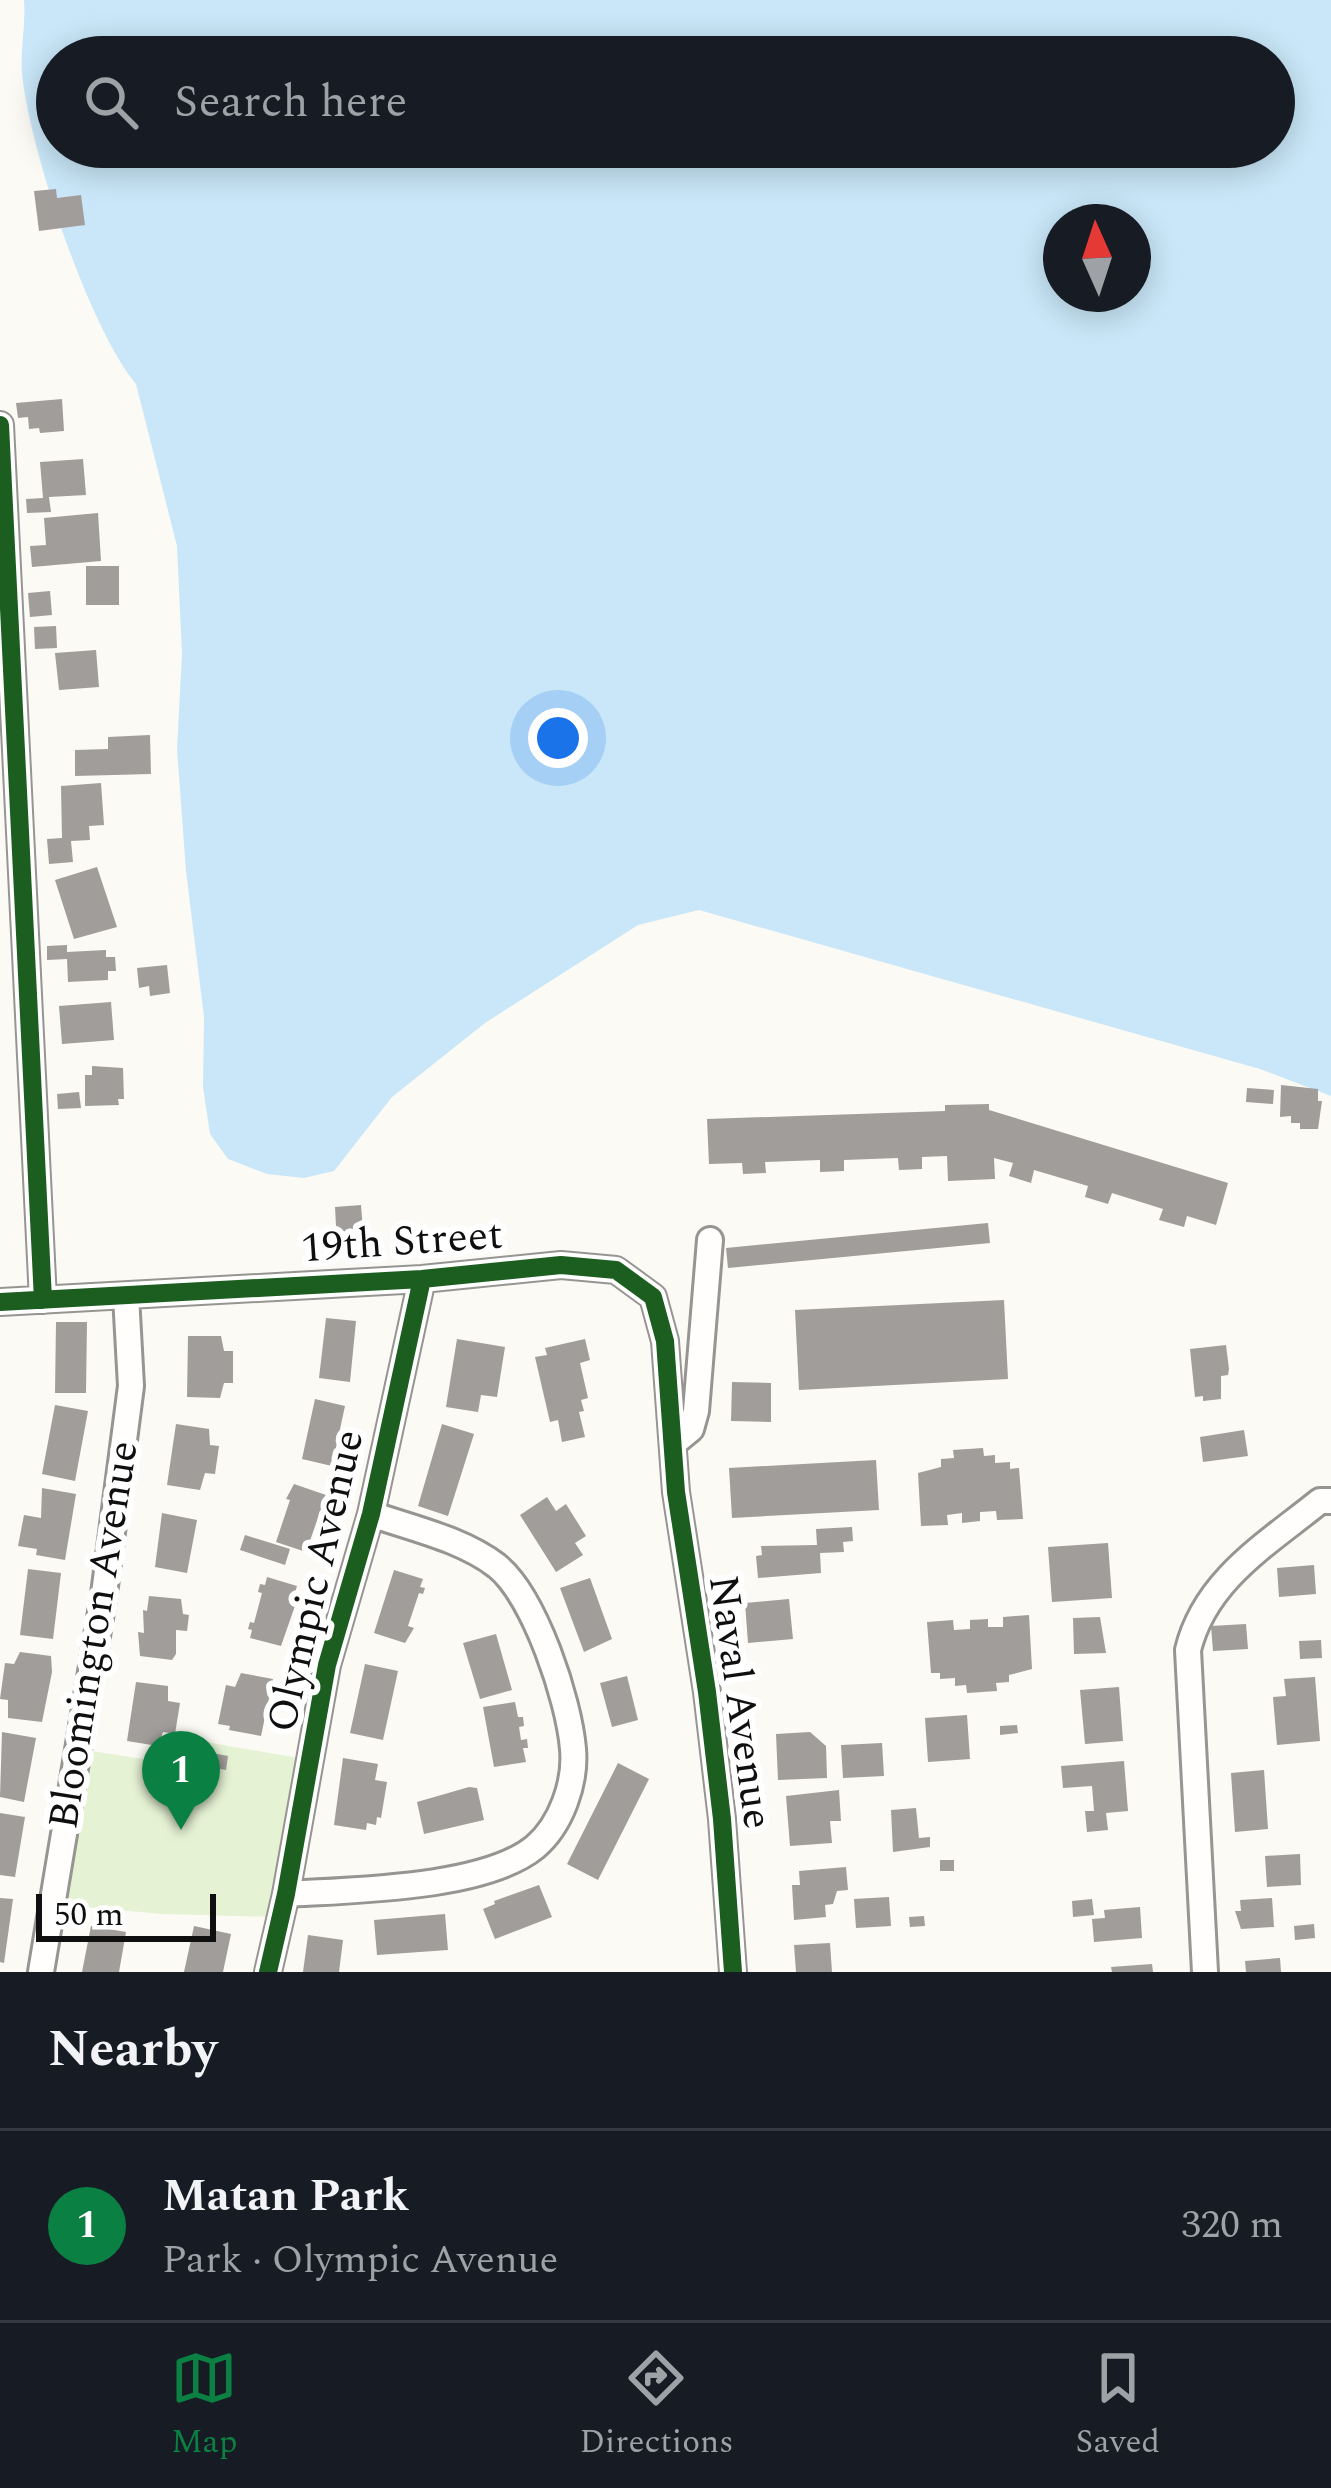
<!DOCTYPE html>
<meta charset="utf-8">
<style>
:root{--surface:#171b24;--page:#242831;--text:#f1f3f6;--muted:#9ea1a6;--line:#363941;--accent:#0b8043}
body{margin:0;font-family:Spectral,serif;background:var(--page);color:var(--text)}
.compass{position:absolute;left:1043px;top:204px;width:108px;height:108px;border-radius:50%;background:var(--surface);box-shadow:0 6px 30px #0003;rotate:357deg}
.scale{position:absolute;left:36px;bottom:30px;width:180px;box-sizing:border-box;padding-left:12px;border:6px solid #0f0f0f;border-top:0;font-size:33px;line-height:42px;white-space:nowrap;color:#0f0f0f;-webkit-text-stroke:9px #fff;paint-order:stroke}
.you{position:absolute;left:558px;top:738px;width:42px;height:42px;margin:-30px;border:9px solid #fff;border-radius:50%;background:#1a73e8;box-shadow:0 0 0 18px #1a73e833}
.badge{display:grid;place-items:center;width:78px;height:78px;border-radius:50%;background:var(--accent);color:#fff;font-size:39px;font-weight:700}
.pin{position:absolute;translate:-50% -99px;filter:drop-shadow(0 3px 6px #0008)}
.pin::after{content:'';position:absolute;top:63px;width:42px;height:36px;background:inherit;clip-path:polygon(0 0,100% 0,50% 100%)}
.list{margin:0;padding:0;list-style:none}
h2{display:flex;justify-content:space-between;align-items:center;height:156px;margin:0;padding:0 48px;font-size:51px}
h2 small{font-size:39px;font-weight:400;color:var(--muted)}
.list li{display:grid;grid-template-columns:78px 1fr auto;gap:36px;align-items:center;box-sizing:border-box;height:192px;padding:0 48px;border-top:3px solid var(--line)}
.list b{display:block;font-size:45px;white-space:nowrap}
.list p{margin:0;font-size:39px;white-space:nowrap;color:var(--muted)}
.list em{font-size:39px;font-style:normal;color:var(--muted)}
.icon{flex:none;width:66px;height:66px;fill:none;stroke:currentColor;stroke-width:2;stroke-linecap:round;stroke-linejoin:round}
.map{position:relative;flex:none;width:1331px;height:1972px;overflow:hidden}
.search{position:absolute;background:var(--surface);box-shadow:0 6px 30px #0003;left:36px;right:36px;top:36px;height:132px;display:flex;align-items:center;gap:30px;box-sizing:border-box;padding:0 42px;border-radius:66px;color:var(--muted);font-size:45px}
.sheet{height:348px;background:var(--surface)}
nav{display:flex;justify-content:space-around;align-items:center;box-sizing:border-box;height:168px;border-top:3px solid var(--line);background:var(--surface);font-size:33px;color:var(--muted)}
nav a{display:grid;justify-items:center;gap:6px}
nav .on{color:var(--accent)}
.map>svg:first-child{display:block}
.green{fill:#e5f2d3}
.water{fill:#c9e7f8;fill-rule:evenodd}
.building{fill:#a09d9a}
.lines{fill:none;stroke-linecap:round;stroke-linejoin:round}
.minor-casing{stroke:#969592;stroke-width:30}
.minor{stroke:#fffefd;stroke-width:24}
.cycleway-casing{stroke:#fff;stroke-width:26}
.cycleway{stroke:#1b5e20;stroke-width:18}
.labels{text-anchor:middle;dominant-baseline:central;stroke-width:12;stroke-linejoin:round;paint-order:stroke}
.street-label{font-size:42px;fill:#0f0f0f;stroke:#fff}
</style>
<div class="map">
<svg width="1331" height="1972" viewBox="0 0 1331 1972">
<rect width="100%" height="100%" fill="#fcfaf4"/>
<path class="green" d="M194,1740L310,1760L280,1917L163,1914L52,1904L78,1749L189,1766Z"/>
<path class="water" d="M24,0H1331V1096L1260,1069L699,910L638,925L485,1023L392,1097L334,1171L304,1178L267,1174L228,1159L210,1134L203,1087L204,1017L186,871L177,749L182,654L177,546L136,384C88,326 30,150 22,74C20,50 26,25 24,0ZM57,57H1274V147H57ZM1061,222H1133V294H1061Z"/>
<path class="building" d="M56,189L57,198L81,195L85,225L39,231L34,191Z
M62,399L64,431L40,433L39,428L29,429L28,417L18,418L16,403Z
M83,459L86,495L49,497L51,512L27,513L26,499L43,498L40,462Z
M98,513L101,561L32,567L30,546L46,545L44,518Z
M86,566H119V605H86Z
M50,591L52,615L30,617L28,593Z
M56,626L57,648L35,649L34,627Z
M96,650L99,687L59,690L55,653Z
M150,735L151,774L75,776V750L108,749V737Z
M101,783L104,825L89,826L90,840L71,841L73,862L49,864L47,839L62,838L61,786Z
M97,867L117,927L74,939L55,880Z
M67,945V952L106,950V957H115L116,971H108V980L68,982L67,959L47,960V946Z
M167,965L170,993L150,996L149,986L139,988L137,968Z
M111,1002L114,1040L62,1044L59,1006Z
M92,1066L123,1068L124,1099H118L119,1105L85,1106V1075H92Z
M1281,1085L1318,1089V1101H1322L1318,1129H1300V1123H1291V1116L1280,1117Z
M1247,1088L1274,1090L1273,1104L1246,1102Z
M79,1092L81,1108L58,1109L57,1094Z
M989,1104V1110L1228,1183L1216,1225L1187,1216L1184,1227L1159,1220L1163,1209L1112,1193L1108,1204L1085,1197L1088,1186L1034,1170L1031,1183L1009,1176L1013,1163L994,1158L995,1179L948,1181L947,1156L922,1157V1169L899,1170L898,1158L844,1160V1171L820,1172V1160L765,1162L766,1173L743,1174L742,1163L709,1164L707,1119L945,1111V1105Z
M361,1205L364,1242L337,1244L335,1207Z
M988,1223L990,1243L728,1268L726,1248Z
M1004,1300L1008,1379L799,1390L795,1310Z
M326,1318L356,1321L350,1382L319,1378Z
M56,1322H87L86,1393H55Z
M188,1336H221L224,1351H233V1383H224L220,1398L187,1397Z
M457,1339L505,1347L497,1397L481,1395L478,1412L446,1407Z
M585,1339L590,1360L580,1363L588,1398L581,1400L584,1411L579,1412L585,1437L562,1442L558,1420L550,1422L535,1357L547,1355L545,1348Z
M1226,1345L1229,1369L1228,1375L1221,1376V1399L1203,1401V1396L1195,1397L1190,1349Z
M732,1382L771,1383V1422L731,1421Z
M315,1399L345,1406L332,1466L302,1459Z
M55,1405L88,1411L75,1481L42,1474Z
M176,1424L209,1429L210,1445L219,1446L215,1474L205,1473L200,1490L167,1485Z
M442,1424L474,1434L448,1516L418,1506Z
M1244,1430L1248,1456L1203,1462L1200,1437Z
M983,1448L984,1456L995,1455V1463L1010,1462V1469L1019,1468L1023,1519L997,1520L996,1511L980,1512V1521L962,1523V1513L947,1515L948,1525L921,1526L918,1473L941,1467V1459L954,1458L953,1450Z
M876,1460L879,1510L732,1518L729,1468Z
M294,1484L326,1495L306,1552L276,1542L290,1500L286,1499Z
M42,1488L76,1494L65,1560L36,1555L37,1549L18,1546L24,1515L41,1518Z
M547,1497L556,1511L566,1504L586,1536L575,1543L583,1555L556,1572L520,1515Z
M162,1513L197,1520L187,1573L155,1567Z
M852,1527L853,1541L843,1542L844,1552L820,1553L821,1573L758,1578L756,1556L762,1555L761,1546L817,1545L816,1529Z
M245,1535L290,1549L285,1565L240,1550Z
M1108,1543L1112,1598L1052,1602L1048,1547Z
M1314,1565L1316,1594L1279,1597L1277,1568Z
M28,1569L61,1573L53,1639L20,1635Z
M394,1570L423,1579L420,1587L425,1588L423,1594L419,1593L408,1626L414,1628L405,1643L374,1633Z
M267,1577L297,1586L292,1602L296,1603L281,1646L250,1638L252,1630L248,1629L250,1622L254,1623L262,1593L258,1592L260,1584L265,1585Z
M590,1578L612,1639L584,1652L560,1588Z
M149,1596L181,1599L183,1614L189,1615L187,1631L176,1630V1654L172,1660L140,1656L138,1632L144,1633L143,1610L147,1611Z
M789,1599L793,1639L748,1643L745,1603Z
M1029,1615L1032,1669L1009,1675V1682L996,1683L997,1691L967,1693L966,1685L955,1686V1678L940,1679V1673H931L927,1622L953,1620L954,1630L970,1629V1620L988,1619V1627H1003V1617Z
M1100,1617L1106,1653L1074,1654L1073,1618Z
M1246,1624L1248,1649L1213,1651L1211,1626Z
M496,1634L512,1690L480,1699L463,1643Z
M1321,1640L1322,1658L1300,1659L1299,1641Z
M20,1652L51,1656L52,1672L42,1722L8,1718V1700L0,1699L5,1663L14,1664Z
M365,1664L398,1671L383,1740L350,1733Z
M241,1673L273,1679L261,1736L229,1730L230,1726L218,1724L226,1685L235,1687Z
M627,1676L638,1720L612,1727L600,1683Z
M1315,1677L1320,1741L1277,1745L1273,1697L1286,1696L1284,1679Z
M136,1682L168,1686V1701L180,1703L175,1734L163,1732L158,1746L127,1741Z
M1119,1687L1123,1741L1085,1744L1080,1690Z
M515,1702L518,1717H523L524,1726L519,1727L521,1740L527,1739L528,1748H523L526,1762L494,1767L483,1707Z
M967,1715L970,1759L928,1762L925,1718Z
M1017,1725L1018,1733L1000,1735V1726Z
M2,1732L36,1738L24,1802L0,1797Z
M810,1732L826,1746L827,1778L778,1780L776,1734Z
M882,1743L884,1776L843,1778L841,1745Z
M206,1752L228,1756L226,1770L204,1766Z
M343,1758L378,1764L375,1780L387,1782L381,1818L377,1817L376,1825L367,1823L366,1830L334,1825Z
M1124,1761L1128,1811L1106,1813L1108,1830L1087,1832L1085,1811H1094L1092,1786L1063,1788L1061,1766Z
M618,1763L649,1779L598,1880L567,1864Z
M1264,1770L1268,1829L1235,1832L1231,1773Z
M469,1787L477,1788L484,1820L424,1834L417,1802Z
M839,1790L841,1821H830L832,1843L790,1846L786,1796Z
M916,1808L919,1838L930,1837V1847L893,1852L891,1810Z
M0,1813L25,1817L15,1877L0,1875Z
M1300,1854L1301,1885L1267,1887L1265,1856Z
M940,1860H954V1871H940Z
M846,1867L848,1890L837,1891L833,1904L825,1905L826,1917L794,1920L792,1885H800L799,1871Z
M539,1885L552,1917L495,1939L483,1909L495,1904L494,1901Z
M889,1897L891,1926L856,1928L854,1899Z
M0,1898L13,1899L4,1963L0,1962Z
M1272,1898L1274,1927L1241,1929L1235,1911H1241L1240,1900Z
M1092,1899L1094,1915L1073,1917L1072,1901Z
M1140,1907L1142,1938L1094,1942L1092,1919L1105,1918L1104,1910Z
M445,1914L448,1950L377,1955L374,1920Z
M924,1916L925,1926L910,1927L909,1917Z
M1314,1924L1315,1938L1295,1940L1294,1926Z
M91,1926L126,1932L119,1972H82Z
M194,1926L231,1934L223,1972H184Z
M308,1935L343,1940L339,1972H303Z
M830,1943L832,1972H796L794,1945Z
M1280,1958L1281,1972H1246L1245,1961Z
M1152,1964L1153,1972H1112L1111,1967Z"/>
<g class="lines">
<defs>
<path id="minor" d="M0,425L43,1300
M0,1302L422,1279L561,1265L616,1270L653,1297L665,1341L676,1492L707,1692L722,1819L733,1972
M674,1443L691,1429L696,1411L710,1240
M286,1894C351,1890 484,1889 535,1847C561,1825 576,1783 573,1749C569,1700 535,1597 497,1566C462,1539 411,1528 371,1514
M41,1972L104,1594L131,1386L126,1296
M268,1972L286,1894L327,1665L371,1514L422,1279
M1205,1972L1188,1650C1205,1580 1267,1544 1320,1501H1331"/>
</defs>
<use href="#minor" class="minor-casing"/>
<use href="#minor" class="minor"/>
<defs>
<path id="cycleway" d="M0,425L43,1300
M0,1302L422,1279L561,1265L616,1270L653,1297L665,1341L676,1492L707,1692L722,1819L733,1972
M268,1972L286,1894L327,1665L371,1514L422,1279"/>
</defs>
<use href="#cycleway" class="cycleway-casing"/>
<use href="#cycleway" class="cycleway"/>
</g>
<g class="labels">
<g class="street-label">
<text transform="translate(402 1242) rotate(-4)">19th Street</text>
<text transform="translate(316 1581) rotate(-77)">Olympic Avenue</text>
<text transform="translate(94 1635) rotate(-81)">Bloomington Avenue</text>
<text transform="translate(740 1702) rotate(82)">Naval Avenue</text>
</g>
</g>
</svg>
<svg class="compass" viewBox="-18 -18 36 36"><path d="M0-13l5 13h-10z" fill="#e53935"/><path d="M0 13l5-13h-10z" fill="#9ea1a6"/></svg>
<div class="scale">50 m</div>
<div class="you"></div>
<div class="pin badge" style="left:181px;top:1830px">1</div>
<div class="search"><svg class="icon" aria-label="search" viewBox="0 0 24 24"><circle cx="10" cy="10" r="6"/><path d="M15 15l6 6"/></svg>Search here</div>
</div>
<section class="sheet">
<h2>Nearby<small></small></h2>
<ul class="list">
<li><span class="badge">1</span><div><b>Matan Park</b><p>Park · Olympic Avenue</p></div><em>320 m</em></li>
</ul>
</section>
<nav>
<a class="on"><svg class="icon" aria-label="map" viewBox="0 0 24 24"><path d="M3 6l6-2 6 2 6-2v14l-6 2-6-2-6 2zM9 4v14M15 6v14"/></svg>Map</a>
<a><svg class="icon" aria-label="directions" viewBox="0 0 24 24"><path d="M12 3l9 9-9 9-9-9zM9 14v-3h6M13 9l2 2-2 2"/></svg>Directions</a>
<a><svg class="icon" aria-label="saved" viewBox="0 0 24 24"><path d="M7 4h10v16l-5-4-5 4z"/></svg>Saved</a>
</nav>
